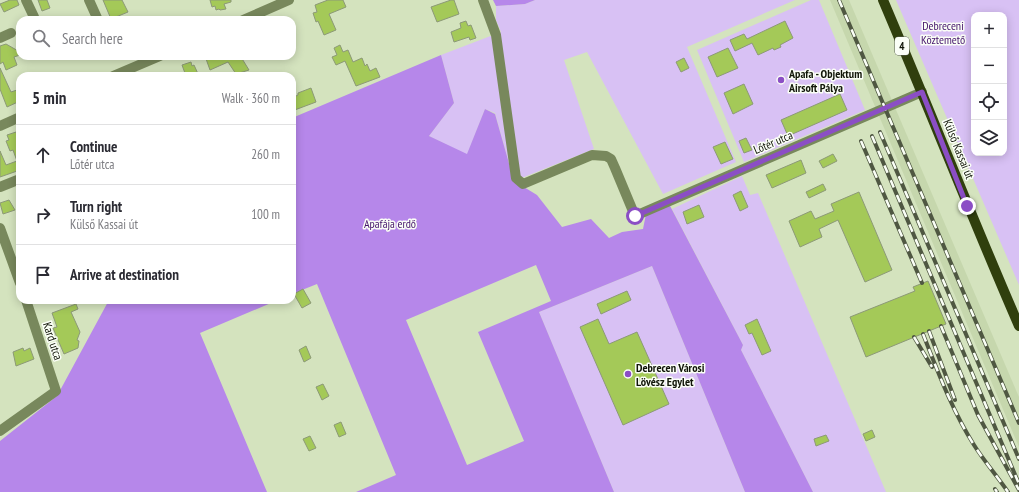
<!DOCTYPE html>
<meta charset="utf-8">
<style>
:root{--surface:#fff;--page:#f7f7f7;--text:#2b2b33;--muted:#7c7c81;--line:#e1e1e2}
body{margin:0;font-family:"PT Sans Narrow",sans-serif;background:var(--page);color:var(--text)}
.controls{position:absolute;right:12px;top:12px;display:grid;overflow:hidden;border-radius:8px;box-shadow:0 2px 10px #0003}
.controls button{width:36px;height:36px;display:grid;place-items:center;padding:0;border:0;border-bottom:1px solid var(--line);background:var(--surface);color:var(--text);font:20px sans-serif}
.stop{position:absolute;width:12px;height:12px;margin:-9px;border:3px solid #8b4ec5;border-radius:50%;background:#fff}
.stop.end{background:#8b4ec5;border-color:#fff;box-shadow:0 1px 4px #0008}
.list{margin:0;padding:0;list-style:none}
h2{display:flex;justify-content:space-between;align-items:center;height:52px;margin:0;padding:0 16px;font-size:17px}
h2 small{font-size:13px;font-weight:400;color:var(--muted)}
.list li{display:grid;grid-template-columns:26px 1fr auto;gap:12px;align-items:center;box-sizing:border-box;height:60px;padding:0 16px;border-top:1px solid var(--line)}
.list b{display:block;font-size:15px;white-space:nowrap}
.list p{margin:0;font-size:13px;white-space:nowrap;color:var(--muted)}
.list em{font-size:13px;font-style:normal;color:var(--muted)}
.icon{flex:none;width:22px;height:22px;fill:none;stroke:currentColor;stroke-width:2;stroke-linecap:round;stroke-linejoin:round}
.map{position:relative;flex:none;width:1019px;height:492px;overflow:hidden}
.search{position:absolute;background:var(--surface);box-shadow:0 2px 10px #0003;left:16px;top:16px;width:280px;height:44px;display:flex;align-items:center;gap:10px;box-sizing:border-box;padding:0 14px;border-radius:12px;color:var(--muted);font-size:15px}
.panel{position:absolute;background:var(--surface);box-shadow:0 2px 10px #0003;left:16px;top:72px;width:280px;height:232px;border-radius:12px}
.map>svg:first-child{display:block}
.built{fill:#c6d7ad}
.green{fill:#d8c1f4;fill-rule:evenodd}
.forest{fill:#b687ea;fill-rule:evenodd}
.building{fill:#a4c958;stroke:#8c9977}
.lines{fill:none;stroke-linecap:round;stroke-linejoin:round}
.minor{stroke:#78885c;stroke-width:10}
.major{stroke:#303f0d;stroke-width:10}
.rail-casing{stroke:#4f5742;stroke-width:4}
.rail{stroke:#fbfff7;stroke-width:2.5;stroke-dasharray:8;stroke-linecap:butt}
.route{stroke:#8b4ec5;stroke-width:5}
.poi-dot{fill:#8b4ec5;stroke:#fbfff7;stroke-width:1.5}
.labels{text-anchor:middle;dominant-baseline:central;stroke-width:3;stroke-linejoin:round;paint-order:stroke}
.shield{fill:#fbfff7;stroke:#575c50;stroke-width:1}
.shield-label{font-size:11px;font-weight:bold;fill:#111609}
.park-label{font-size:12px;fill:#44136b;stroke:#fbfff7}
.poi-label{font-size:12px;font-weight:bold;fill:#111609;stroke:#fbfff7;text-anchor:start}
.street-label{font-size:12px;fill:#111609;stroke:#fbfff7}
</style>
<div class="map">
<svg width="1019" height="492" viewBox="0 0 1019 492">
<rect width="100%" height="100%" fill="#d4e3be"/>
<path class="built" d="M830,0H849L1019,397V447Z"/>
<path class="green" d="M535,0H795L687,47L736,162L663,194L587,52L564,60L594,149L514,181L495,113L485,109L467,155L429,136L454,103L441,55L501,32L496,20V6L525,4Z
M811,0H819L865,110L744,162L697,50Z
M896,0H1019V285ZM974,15H1004V153H974Z
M742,176L750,195L758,193L886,492H813L741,350L743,345L672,209Z
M652,266L745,492H614L539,312Z"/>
<path class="forest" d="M493,0H535L525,4L496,6Z
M441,55L454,103L429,136L467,154L485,109L495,114L514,181L537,195L562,227L591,219L609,238L622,232L643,229L646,214L669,204L743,345L741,350L813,492H745L652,266L539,312L614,492H356L396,475L317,284L292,294V118ZM536,265L551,301L478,332L524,441L467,465L406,320Z
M109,300H278L200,333L267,492H0V441L57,396Z"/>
<path class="building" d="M10,0H17L19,5L4,12L0,4Z
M38,0H47L50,8L42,11Z
M103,0H122L128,12L111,19Z
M210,0H231V2L224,4L226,9L220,10L219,9L216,10L215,6L212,7Z
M328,0H343L346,7L329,14L336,30L324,35L318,21L316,22L313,13L317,12L315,5Z
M451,0H454L459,14L437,22L431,7Z
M466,21L468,26L471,25L476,38L470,40L469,37L454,42L451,32L461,28L460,23Z
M785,21L793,38L780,45L781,47L774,50L773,48L758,55L752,43L735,51L730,40L744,34L747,39Z
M6,44L20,52V55L14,57L17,65L6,70L3,62L0,64V46Z
M340,45L343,52L348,50L353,62L362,58L365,66L367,64L370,71L376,68L380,77L356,86L345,61L336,65L332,57L337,55L334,48Z
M728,48L738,68L717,77L708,57Z
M205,56H243L241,57L249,70L236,74L228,62L210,70Z
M684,58L689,68L681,72L676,62Z
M191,62L192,66L194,65L199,76H186L182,65Z
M0,68L11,92L17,90L20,96V101L7,107L0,89Z
M744,84L753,104L733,114L724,93Z
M311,88L316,102L292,111V98L298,95V93Z
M840,94L847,110L788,136L781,120Z
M16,132L20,142V170L0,177V151L6,165L17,161L13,150L10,151L6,141L9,140L7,135Z
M746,138L752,150L744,153L739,141Z
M725,142L733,159L721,164L713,147Z
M833,154L837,161L823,168L819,161Z
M801,160L806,173L772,188L766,175Z
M823,184L826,190L809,198L806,192Z
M741,191L748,207L740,211L733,195Z
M859,192L892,270L865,282L838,220L819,229L822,237L800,247L789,221L811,211L815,219L834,211L831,204Z
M9,200L15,210L3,214L0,203Z
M699,205L704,217L687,224L683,212Z
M928,281L946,324L866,357L850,317L915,291L913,287Z
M303,289L311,303L302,308L294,294Z
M627,291L631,300L601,314L597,304Z
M76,304L78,309L71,312L80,332L77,340L79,341L78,348L64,354L53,328L57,327L52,313Z
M598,319L609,344L637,332L669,404L623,425L580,327Z
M757,319L771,351L762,355L752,333L749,334L745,325Z
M306,346L311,358L304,362L299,350Z
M23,348L24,351L30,348L34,359L16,366L13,352Z
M323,384L329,396L322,400L316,387Z
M341,422L346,434L339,437L334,425Z
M872,430L875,437L866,441L863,434Z
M826,435L829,441L816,446L814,439Z
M310,436L316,448L309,451L303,439Z"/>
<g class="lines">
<path class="minor" d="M26,0L34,17
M89,0L98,20
M483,0L496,35L516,178L523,184L592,155L606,156L611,159L615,168L635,216L922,92
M243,20L289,0
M0,38L11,33
M113,76L160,56
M0,126L20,117
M0,187L20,179
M0,228L20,283
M0,431L56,391L26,300"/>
<path class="major" d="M883,0C929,108 972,218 1019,326"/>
<defs>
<path id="rail" d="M839,0L1019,423
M880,132L1019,459
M872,136L1019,484
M861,141L922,283
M941,326L978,415L1019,490
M929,331L955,400
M923,334C938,372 952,410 974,445C984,461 997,476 1008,492
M914,337L932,367
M995,489L997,492"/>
</defs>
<use href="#rail" class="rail-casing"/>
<use href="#rail" class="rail"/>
</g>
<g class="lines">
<path class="route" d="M635,216L922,92L967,206"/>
</g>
<g class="poi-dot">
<circle cx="781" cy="80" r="4"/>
<circle cx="628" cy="374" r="4"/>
</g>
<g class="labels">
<rect class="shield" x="895" y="37" width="14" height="18" rx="3"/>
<g class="shield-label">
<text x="902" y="46">4</text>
</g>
<g class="park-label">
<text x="943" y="25">Debreceni<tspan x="943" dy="14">Köztemető</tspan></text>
<text x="390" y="223">Apafája erdő</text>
</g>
<g class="poi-label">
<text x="789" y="73">Apafa - Objektum<tspan x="789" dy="14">Airsoft Pálya</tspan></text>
<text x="636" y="367">Debrecen Városi<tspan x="636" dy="14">Lövész Egylet</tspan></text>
</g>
<g class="street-label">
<text transform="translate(773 142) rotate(-23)">Lőtér utca</text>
<text transform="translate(959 149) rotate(68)">Külső Kassai út</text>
<text transform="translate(53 341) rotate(72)">Kard utca</text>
</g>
</g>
</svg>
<div class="controls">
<button>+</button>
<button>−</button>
<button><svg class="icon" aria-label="locate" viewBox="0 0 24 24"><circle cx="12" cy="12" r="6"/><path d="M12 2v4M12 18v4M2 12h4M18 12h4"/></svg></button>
<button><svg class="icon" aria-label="layers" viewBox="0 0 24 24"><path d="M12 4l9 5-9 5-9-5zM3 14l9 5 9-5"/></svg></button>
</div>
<div class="stop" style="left:635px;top:216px"></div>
<div class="stop end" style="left:967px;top:206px"></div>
<div class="search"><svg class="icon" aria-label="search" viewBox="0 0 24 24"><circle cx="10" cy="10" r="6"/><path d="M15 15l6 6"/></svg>Search here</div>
<section class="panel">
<h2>5 min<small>Walk · 360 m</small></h2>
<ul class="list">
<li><svg class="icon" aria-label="ahead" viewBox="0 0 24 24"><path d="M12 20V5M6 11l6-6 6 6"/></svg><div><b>Continue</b><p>Lőtér utca</p></div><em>260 m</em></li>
<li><svg class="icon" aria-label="right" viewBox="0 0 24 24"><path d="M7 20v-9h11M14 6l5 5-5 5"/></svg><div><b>Turn right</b><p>Külső Kassai út</p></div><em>100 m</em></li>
<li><svg class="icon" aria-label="arrive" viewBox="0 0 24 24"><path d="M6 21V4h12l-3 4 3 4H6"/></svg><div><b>Arrive at destination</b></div></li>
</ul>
</section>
</div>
